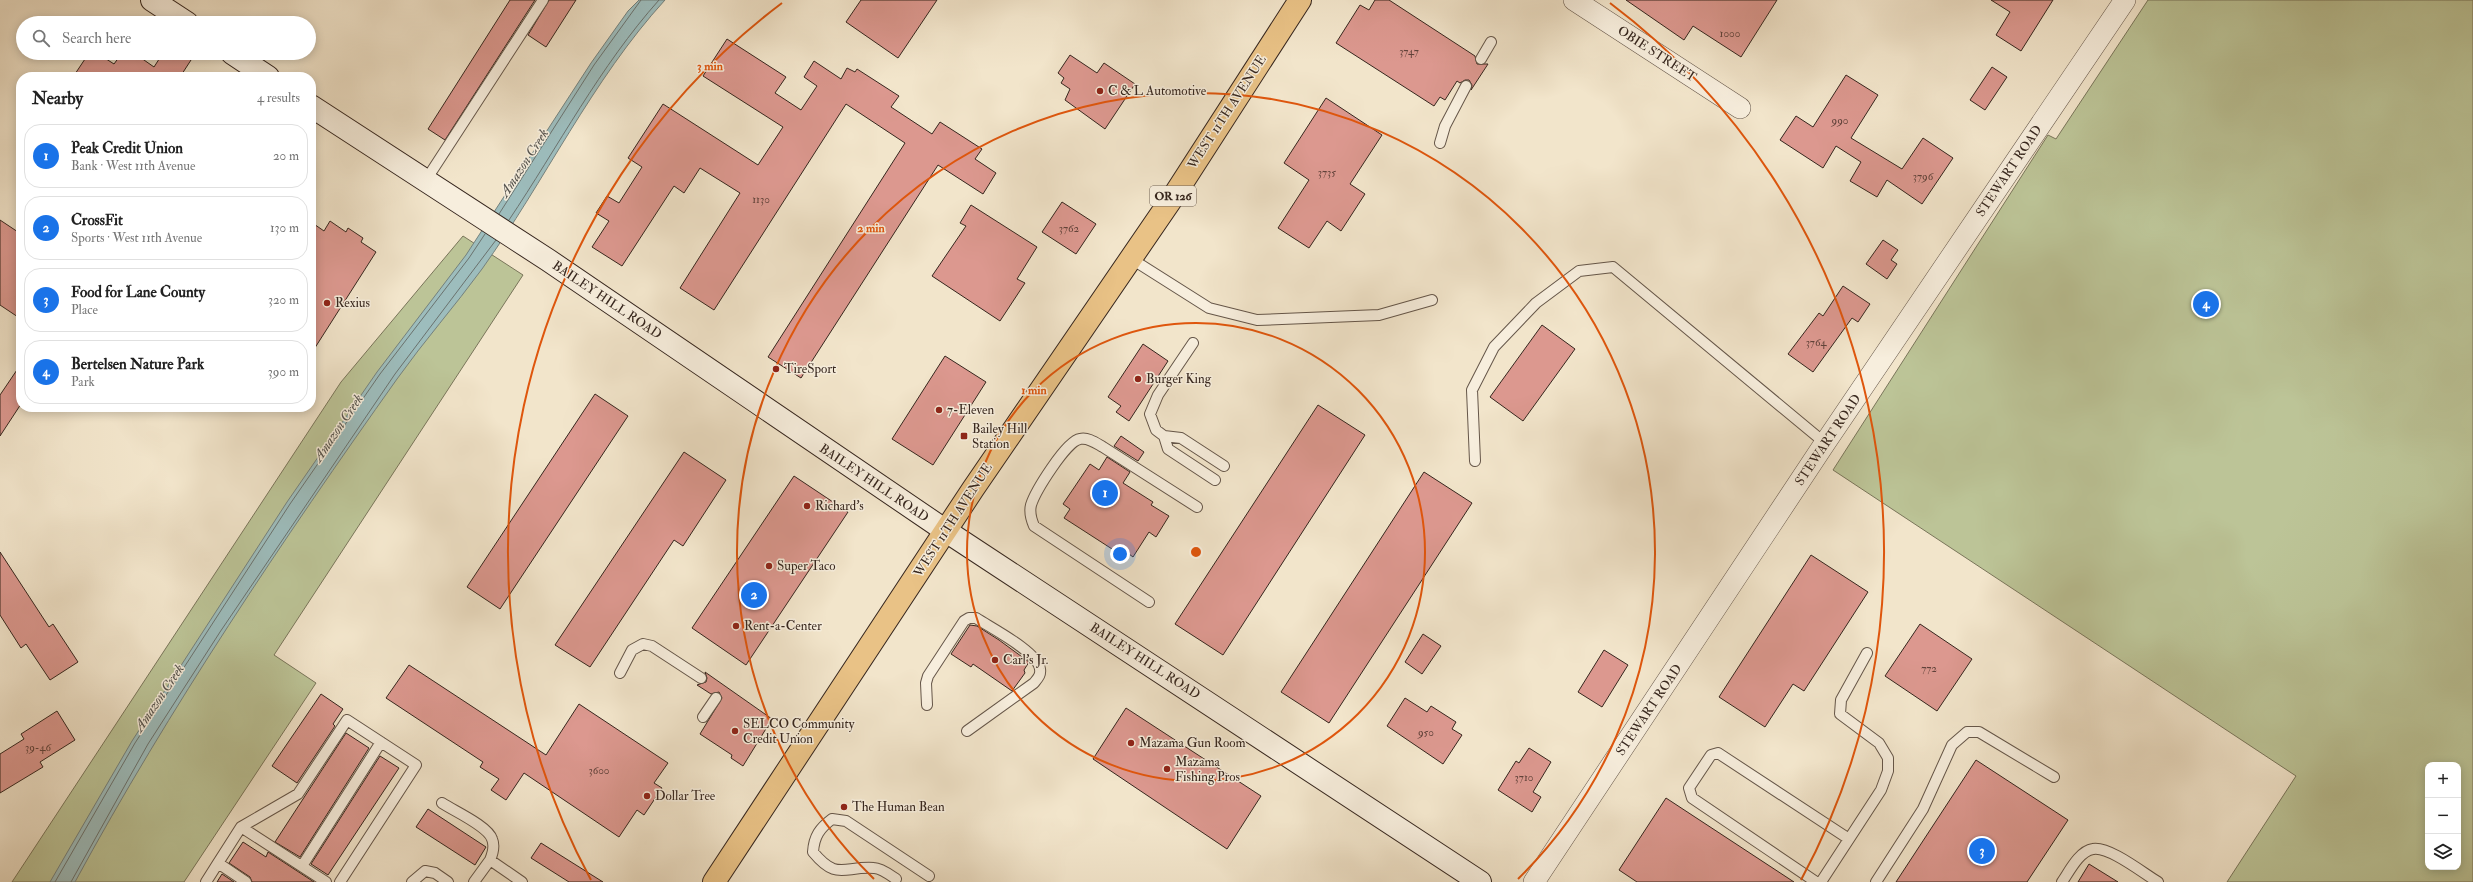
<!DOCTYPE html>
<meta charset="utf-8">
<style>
:root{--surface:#fff;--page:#f6f6f6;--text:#222;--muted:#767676;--line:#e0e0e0;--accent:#1a73e8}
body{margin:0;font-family:"IM FELL Double Pica",serif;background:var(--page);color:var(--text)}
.controls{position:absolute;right:12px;bottom:12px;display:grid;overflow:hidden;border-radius:8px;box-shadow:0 2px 10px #0003}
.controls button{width:36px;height:36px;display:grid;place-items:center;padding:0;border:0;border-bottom:1px solid var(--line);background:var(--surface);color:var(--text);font:20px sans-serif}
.you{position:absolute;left:1120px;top:554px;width:14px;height:14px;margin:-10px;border:3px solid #fff;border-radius:50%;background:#1a73e8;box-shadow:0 0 0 6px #1a73e833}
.badge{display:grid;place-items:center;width:26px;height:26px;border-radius:50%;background:var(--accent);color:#fff;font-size:13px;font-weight:700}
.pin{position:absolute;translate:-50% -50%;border:2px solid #fff;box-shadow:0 1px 4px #0006}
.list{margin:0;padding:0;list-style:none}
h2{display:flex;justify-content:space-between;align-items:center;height:52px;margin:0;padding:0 16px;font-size:17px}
h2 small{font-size:13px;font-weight:400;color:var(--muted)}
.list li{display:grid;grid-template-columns:26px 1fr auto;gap:12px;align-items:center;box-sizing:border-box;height:64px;margin:0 8px 8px;padding:0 8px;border:1px solid var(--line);border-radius:16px}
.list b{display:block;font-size:15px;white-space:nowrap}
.list p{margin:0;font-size:13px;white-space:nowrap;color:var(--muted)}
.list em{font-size:13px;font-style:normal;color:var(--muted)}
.icon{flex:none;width:22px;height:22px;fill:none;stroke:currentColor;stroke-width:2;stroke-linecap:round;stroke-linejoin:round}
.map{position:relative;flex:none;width:2473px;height:882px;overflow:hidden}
.search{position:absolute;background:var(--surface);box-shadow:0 2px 10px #0003;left:16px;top:16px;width:300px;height:44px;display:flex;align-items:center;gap:10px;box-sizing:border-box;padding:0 14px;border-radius:22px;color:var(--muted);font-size:15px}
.panel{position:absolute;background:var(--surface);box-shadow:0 2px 10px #0003;left:16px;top:72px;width:300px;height:340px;border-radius:16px}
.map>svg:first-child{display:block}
.green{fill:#bcc497;stroke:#79755a;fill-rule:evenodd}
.water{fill:#9dbdbd;stroke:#74817d}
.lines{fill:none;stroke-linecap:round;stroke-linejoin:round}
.shore{stroke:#6a726e;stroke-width:1}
.building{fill:#dc988f;stroke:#36261e}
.lane-casing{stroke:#655649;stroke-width:12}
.street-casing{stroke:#655649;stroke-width:22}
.secondary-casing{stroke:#36261e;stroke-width:24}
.primary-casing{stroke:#36261e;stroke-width:24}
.lane{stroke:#f7eedd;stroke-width:10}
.street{stroke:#f7eedd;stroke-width:21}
.secondary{stroke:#f7eedd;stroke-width:22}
.primary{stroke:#e9c286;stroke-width:22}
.ring{fill:none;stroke:#df560d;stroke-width:2}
.poi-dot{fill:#8f2418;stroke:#f7eedd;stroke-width:1.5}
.labels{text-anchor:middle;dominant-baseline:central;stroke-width:3;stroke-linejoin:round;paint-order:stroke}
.number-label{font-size:11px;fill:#60423a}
.shield{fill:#f7eedd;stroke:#706257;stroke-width:1}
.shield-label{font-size:12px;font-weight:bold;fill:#36261e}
.street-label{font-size:13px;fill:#36261e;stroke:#f7eedd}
.poi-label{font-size:13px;fill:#36261e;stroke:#f7eedd;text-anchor:start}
.water-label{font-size:14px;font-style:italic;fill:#55534e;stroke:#f7eedd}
.centre{fill:#df560d;stroke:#f7eedd;stroke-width:2}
.ring-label{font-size:12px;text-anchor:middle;font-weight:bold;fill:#df560d;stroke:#f7eedd;stroke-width:3;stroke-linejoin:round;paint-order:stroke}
</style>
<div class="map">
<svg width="2473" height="882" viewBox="0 0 2473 882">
<rect width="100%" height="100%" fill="#f2e5cb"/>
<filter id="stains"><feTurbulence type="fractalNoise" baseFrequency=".005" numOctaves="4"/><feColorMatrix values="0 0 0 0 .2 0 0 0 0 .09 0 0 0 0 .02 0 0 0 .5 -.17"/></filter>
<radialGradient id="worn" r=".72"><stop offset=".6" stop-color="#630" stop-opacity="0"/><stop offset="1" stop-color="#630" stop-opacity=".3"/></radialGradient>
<path class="green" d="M2148,0H2473V882H2227L2296,776L1833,470L2048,135L2056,139ZM2428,765H2458V867H2428Z
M463,236L523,275L274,655L316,683L184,882H12L341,382Z"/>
<path class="water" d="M639,0H665C592,80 545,181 482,269C455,306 424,341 397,379C282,541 170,707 75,882H50L132,741L287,502L377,372L466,255L591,63L628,11Z"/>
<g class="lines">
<path class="shore" d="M499,214L594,65L641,0
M509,220C558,147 600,66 659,0
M55,882L135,743L290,504L380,374L469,258L485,234
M71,882L148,744L220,632L395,374L496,240"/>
</g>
<path class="building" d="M510,0H535L445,140L428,129Z
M549,0H576L546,47L528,35Z
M861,0H937L898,58L846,22Z
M1375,0H1389L1475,56L1477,64H1488L1471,90L1472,85L1469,80H1465L1460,83L1457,81L1445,100L1440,97L1434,106L1336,43L1360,5L1369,10Z
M1626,0H1777L1741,57L1693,26L1684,40Z
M1991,0H2053L2021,51L1996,35L2010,12Z
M727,39L786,77L775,93L801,110L817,86L804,77L814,61L841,79L847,68L855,72L857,69L899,96L891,107L932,134L940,122L982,149L975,159L996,173L983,194L938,165L801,378L768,357L905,143L846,104L714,310L680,288L740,193L700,168L684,193L674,186L622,266L592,247L609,221L596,213L607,196L619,203L642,167L628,158L663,104L758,165L783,127L703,76Z
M89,53H97L114,64L122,53H134L154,67L163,53H181L191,60L180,77H73Z
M1070,55L1097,73L1104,63L1135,84L1105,129L1065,100L1070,89L1061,83L1064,78L1058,73Z
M1992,67L2007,77L1985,110L1970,100Z
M1846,75L1878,95L1851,138L1902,169L1923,138L1953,158L1922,204L1887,180L1877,197L1850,181L1861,162L1836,146L1823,168L1780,140L1796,116L1813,127Z
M1326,98L1382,135L1350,184L1365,194L1341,231L1327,221L1309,248L1278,228L1309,180L1284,163Z
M1062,202L1096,224L1076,254L1042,232Z
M971,205L1037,247L1017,279L1025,283L1000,321L932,276L966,226L960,223Z
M0,220L21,234V319L0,305Z
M330,221L346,232L348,228L363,238L361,242L376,252L311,354V222L324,231Z
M1883,240L1898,250L1891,260L1897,264L1887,279L1866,264Z
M1843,286L1870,304L1858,322L1852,318L1813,372L1788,354L1819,313L1823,316Z
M1542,325L1575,349L1523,421L1490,397Z
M1143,344L1168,361L1129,421L1116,412L1121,406L1108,397Z
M945,356L986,382L933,465L892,439Z
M21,364V404L0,436V395Z
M595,394L628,416L500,609L467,587Z
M1318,405L1365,435L1223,655L1175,624Z
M1121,436L1144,452L1138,461L1114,446Z
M684,452L726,480L683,546L674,540L590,667L555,645Z
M1107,457L1130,472L1123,483L1153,502L1151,505L1169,516L1156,537L1149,532L1133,557L1129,554L1126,558L1064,518L1070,509L1063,504L1090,464L1099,470Z
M1424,472L1472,503L1329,723L1281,692Z
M794,476L848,512L746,665L692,628Z
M0,552L49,627L53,624L78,662L50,680L26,644L21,648L0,615Z
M1811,555L1868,592L1804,691L1793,684L1765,727L1719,697Z
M1920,624L1972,659L1937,711L1885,676Z
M970,625L977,626L999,640L1029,662L1024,670L1025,673L1012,691L973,664L971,667L951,654Z
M1423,634L1441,646L1422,674L1405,662Z
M1604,650L1628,665L1602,707L1578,692Z
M409,665L546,755L579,704L668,763L654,783L662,788L644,815L637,810L619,837L524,773L506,800L491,790L499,779L480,767L483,762L386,698Z
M705,672L772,719L743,766L731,758L732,755L700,734L722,698L719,692L711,694L697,685L706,682L707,678Z
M321,694L343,709L333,724L335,726L297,783L272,766Z
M1405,698L1427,712L1431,706L1456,722L1452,729L1462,735L1443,764L1387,726Z
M1126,708L1261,796L1227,849L1093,759Z
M57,711L75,740L40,762L43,767L0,793V754L24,739L21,734Z
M346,733L369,748L300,857L275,842Z
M1529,748L1551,762L1533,792L1541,797L1532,812L1498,790L1516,761L1519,763Z
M380,756L399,768L328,875L311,864Z
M1976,760L2068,820L2027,882H1896Z
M1666,798L1794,882H1637L1619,870Z
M428,809L486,847L475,865L416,827Z
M243,842L266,857L268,852L314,882H252L250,877L229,863Z
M541,843L603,882H569L531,858Z
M2089,864L2118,882H2078Z
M222,874L234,882H217Z"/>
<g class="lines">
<defs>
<path id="lane" d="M1481,59L1491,42
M1440,143L1445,126L1466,86
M426,180L543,0
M1130,258L1209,308L1257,320L1379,315L1432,300
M1193,343L1158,395L1150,414L1156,430L1164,436L1168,449L1215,480
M1164,436L1181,438L1224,466
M1475,461L1472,390L1494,347L1536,303L1579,271L1613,267L1825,443
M1149,602L1034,526C1031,519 1029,513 1031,505C1035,492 1066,441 1080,439C1088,437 1096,443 1103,447L1197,507
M620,673L632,650L643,644L652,646L701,678
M927,705L926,683L928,676L964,621L969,618H976C991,628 1038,652 1040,669C1041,675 1038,678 1034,683L967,731
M703,717L716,698
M442,803C454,811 488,826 492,839C495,846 493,853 490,860
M241,827L326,882
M302,866L381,742
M896,879C890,875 881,868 874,868C843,866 837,881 813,852C814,836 820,828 832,819L846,821L929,876
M206,882L218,863
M246,882L218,863L241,827L298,794L347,720L416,765L340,882
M412,882L425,871L435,873L448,882
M474,882L490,860L522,882
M1816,882L1692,798L1689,788L1711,755L1718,753L1849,839
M1821,882L1881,790L1888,771V758L1879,743L1840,714L1841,700L1867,653
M1876,882L1923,809L1952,745L1967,732H1979L2054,777
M2062,882C2069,872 2079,851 2093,849C2109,846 2143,873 2158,882"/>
<path id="street" d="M1574,0L1740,108
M1534,882L1825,443L2125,0"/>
<path id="secondary" d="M152,0L187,23
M232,53L268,77
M311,106L548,260L946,531L1480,882"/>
<path id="primary" d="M714,882L973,489L1175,194L1300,0"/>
</defs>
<use href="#lane" class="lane-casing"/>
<use href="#street" class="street-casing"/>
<use href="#secondary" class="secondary-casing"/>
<use href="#primary" class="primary-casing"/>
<use href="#lane" class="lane"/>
<use href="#street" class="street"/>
<use href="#secondary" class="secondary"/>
<use href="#primary" class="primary"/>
</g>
<g class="ring">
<circle cx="1196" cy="552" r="229"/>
<path d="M874 879A459 459 0 1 1 1518 879"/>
<path d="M591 880A688 688 0 0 1 782 3M1610 3A688 688 0 0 1 1801 880"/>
</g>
<g class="poi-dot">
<circle cx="1100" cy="91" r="4"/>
<circle cx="327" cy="303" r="4"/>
<circle cx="776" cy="369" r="4"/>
<circle cx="1138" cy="379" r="4"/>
<circle cx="939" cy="410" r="4"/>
<rect x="960" y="432" width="8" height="8" rx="2"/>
<circle cx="807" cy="506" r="4"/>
<circle cx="769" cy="566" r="4"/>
<circle cx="736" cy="626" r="4"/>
<circle cx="995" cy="660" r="4"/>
<circle cx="735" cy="731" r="4"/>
<circle cx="1131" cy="743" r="4"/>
<circle cx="1167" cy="769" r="4"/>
<circle cx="647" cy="796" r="4"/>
<circle cx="844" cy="807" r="4"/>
</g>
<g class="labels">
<g class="number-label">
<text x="1730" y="33">1000</text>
<text x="1409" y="51">3747</text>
<text x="1840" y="120">990</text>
<text x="1327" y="172">3735</text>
<text x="1923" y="176">3796</text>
<text x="761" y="199">1130</text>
<text x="1069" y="228">3762</text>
<text x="1816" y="342">3764</text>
<text x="1929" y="668">772</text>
<text x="1426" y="732">950</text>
<text x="38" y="747">39-46</text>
<text x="599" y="770">3600</text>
<text x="1524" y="777">3710</text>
</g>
<rect class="shield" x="1150" y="186" width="46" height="20" rx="3"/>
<g class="shield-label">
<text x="1173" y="196">OR 126</text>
</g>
<g class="street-label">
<text transform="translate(1657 54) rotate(33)">OBIE STREET</text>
<text transform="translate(1227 112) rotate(-57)">WEST 11TH AVENUE</text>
<text transform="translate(2009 171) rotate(-56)">STEWART ROAD</text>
<text transform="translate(607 300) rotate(34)">BAILEY HILL ROAD</text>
<text transform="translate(1828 440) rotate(-56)">STEWART ROAD</text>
<text transform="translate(874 483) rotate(34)">BAILEY HILL ROAD</text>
<text transform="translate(953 520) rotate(-57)">WEST 11TH AVENUE</text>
<text transform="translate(1145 661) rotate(33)">BAILEY HILL ROAD</text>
<text transform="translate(1649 710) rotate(-56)">STEWART ROAD</text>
</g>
<g class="poi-label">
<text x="1108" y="91">C &amp; L Automotive</text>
<text x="335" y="303">Rexius</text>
<text x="784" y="369">TireSport</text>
<text x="1146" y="379">Burger King</text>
<text x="947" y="410">7-Eleven</text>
<text x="972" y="429">Bailey Hill<tspan x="972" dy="15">Station</tspan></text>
<text x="815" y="506">Richard's</text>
<text x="777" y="566">Super Taco</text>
<text x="744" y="626">Rent-a-Center</text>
<text x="1003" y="660">Carl's Jr.</text>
<text x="743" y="724">SELCO Community<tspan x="743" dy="15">Credit Union</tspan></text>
<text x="1139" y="743">Mazama Gun Room</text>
<text x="1175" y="762">Mazama<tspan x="1175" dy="15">Fishing Pros</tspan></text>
<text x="655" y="796">Dollar Tree</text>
<text x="852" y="807">The Human Bean</text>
</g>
<g class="water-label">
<text transform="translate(524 163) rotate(-57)">Amazon Creek</text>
<text transform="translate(338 428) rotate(-56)">Amazon Creek</text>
<text transform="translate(159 698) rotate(-56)">Amazon Creek</text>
</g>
</g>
<circle cx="1196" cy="552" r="6" class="centre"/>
<g class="ring-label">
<text x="710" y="70">3 min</text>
<text x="871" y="232">2 min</text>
<text x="1034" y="394">1 min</text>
</g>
<rect width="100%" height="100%" filter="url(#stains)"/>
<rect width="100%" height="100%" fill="url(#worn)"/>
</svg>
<div class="controls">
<button>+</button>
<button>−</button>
<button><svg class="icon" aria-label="layers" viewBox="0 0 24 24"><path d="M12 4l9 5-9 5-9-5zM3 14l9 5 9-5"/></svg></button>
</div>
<div class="you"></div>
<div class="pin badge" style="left:1105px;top:493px">1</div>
<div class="pin badge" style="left:754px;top:595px">2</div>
<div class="pin badge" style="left:1982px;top:851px">3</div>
<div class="pin badge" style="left:2206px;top:304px">4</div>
<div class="search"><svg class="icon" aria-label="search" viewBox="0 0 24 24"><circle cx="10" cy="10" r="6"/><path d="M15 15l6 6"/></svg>Search here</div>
<section class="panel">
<h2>Nearby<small>4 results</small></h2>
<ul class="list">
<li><span class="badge">1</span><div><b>Peak Credit Union</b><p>Bank · West 11th Avenue</p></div><em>20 m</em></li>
<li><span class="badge">2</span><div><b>CrossFit</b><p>Sports · West 11th Avenue</p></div><em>130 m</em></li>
<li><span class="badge">3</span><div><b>Food for Lane County</b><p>Place</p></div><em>320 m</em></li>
<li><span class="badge">4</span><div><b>Bertelsen Nature Park</b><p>Park</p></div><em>390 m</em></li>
</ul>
</section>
</div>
